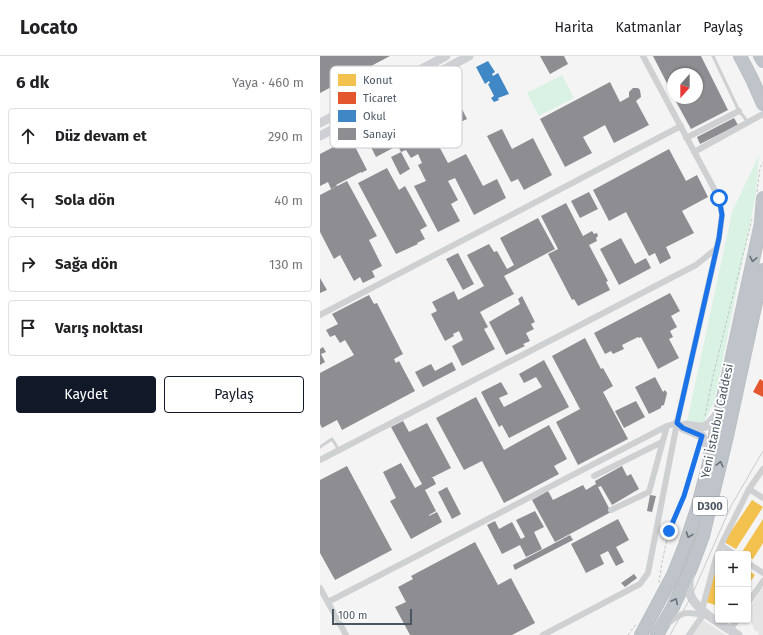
<!DOCTYPE html>
<html lang="tr">
<meta charset="utf-8">
<style>
:root{--surface:#fff;--page:#f2f2f2;--text:#202124;--muted:#757577;--line:#e0e0e0;--accent:#111827}
body{margin:0;font-family:"Fira Sans",sans-serif;background:var(--page);color:var(--text)}
.controls{position:absolute;right:12px;bottom:12px;display:grid;overflow:hidden;border-radius:4px;box-shadow:0 1px 3px #0004}
.controls button{width:36px;height:36px;display:grid;place-items:center;padding:0;border:0;border-bottom:1px solid var(--line);background:var(--surface);color:var(--text);font:20px sans-serif}
.compass{position:absolute;left:347px;top:12px;width:36px;height:36px;border-radius:50%;background:var(--surface);box-shadow:0 1px 3px #0004;rotate:201deg}
.scale{position:absolute;left:12px;bottom:10px;width:80px;box-sizing:border-box;padding-left:4px;border:2px solid #4a5661;border-top:0;font-size:11px;line-height:14px;white-space:nowrap;color:#4a5661;-webkit-text-stroke:3px #fff;paint-order:stroke}
.stop{position:absolute;width:12px;height:12px;margin:-9px;border:3px solid #1a73e8;border-radius:50%;background:#fff}
.stop.end{background:#1a73e8;border-color:#fff;box-shadow:0 1px 4px #0008}
.list{margin:0;padding:0;list-style:none}
h2{display:flex;justify-content:space-between;align-items:center;height:52px;margin:0;padding:0 16px;font-size:17px}
h2 small{font-size:13px;font-weight:400;color:var(--muted)}
.list li{display:grid;grid-template-columns:26px 1fr auto;gap:12px;align-items:center;box-sizing:border-box;height:56px;margin:0 8px 8px;padding:0 8px;border:1px solid var(--line);border-radius:4px}
.list b{display:block;font-size:15px;white-space:nowrap}
.list em{font-size:13px;font-style:normal;color:var(--muted)}
.actions{display:flex;gap:8px;padding:12px 16px}
.actions a{flex:1;padding:9px 0;border:1px solid var(--accent);border-radius:4px;text-align:center;font-size:14px;color:var(--accent)}
.actions .main{background:var(--accent);color:#fff}
.icon{flex:none;width:22px;height:22px;fill:none;stroke:currentColor;stroke-width:2;stroke-linecap:round;stroke-linejoin:round}
.map{position:relative;flex:none;width:443px;height:579px;overflow:hidden}
header{display:flex;align-items:center;gap:24px;box-sizing:border-box;height:56px;padding:0 20px;background:var(--surface);border-bottom:1px solid var(--line)}
header strong{font-size:19px}
nav{display:flex;gap:22px;margin-inline-start:auto;font-size:14px}
main{display:flex}
aside{flex:1;background:var(--surface)}
.map>svg:first-child{display:block}
.education{fill:#e6e5e6}
.green{fill:#d9f2e3}
.homes{fill:#f2c14e}
.shops{fill:#e4572e}
.schools{fill:#3f88c5}
.industry{fill:#8d8d92}
.lines{fill:none;stroke-linecap:round;stroke-linejoin:round}
.highway-casing{stroke:#b9bec3;stroke-width:14}
.path{stroke:#bcc7c4;stroke-width:1;stroke-dasharray:3 2;stroke-linecap:butt}
.lane{stroke:#ced0d2;stroke-width:3}
.street{stroke:#ced0d2;stroke-width:6}
.secondary{stroke:#ced0d4;stroke-width:9}
.highway{stroke:#bec4c9;stroke-width:12}
.tram{stroke:#c9cacc;stroke-width:1}
.oneway{stroke:#67727b}
.route{stroke:#1a73e8;stroke-width:5}
.labels{text-anchor:middle;dominant-baseline:central;stroke-width:4;stroke-linejoin:round;paint-order:stroke}
.shield{fill:#fff;stroke:#808990;stroke-width:1}
.shield-label{font-size:11px;font-weight:bold;fill:#4a5661}
.street-label{font-size:12px;fill:#4a5661;stroke:#fff}
.key{fill:#fff;stroke:#c9ccd0;stroke-width:1}
.key-label{font-size:11px;fill:#4a5661}
</style>
<header>
<strong>Locato</strong>
<nav><a>Harita</a><a>Katmanlar</a><a>Paylaş</a></nav>
</header>
<main>
<aside>
<h2>6 dk<small>Yaya · 460 m</small></h2>
<ul class="list">
<li><svg class="icon" aria-label="ahead" viewBox="0 0 24 24"><path d="M12 20V5M6 11l6-6 6 6"/></svg><div><b>Düz devam et</b></div><em>290 m</em></li>
<li><svg class="icon" aria-label="left" viewBox="0 0 24 24"><path d="M17 20v-9H6M10 6l-5 5 5 5"/></svg><div><b>Sola dön</b></div><em>40 m</em></li>
<li><svg class="icon" aria-label="right" viewBox="0 0 24 24"><path d="M7 20v-9h11M14 6l5 5-5 5"/></svg><div><b>Sağa dön</b></div><em>130 m</em></li>
<li><svg class="icon" aria-label="arrive" viewBox="0 0 24 24"><path d="M6 21V4h12l-3 4 3 4H6"/></svg><div><b>Varış noktası</b></div></li>
</ul>
<div class="actions"><a class="main">Kaydet</a><a>Paylaş</a></div>
</aside>
<div class="map">
<svg width="443" height="579" viewBox="0 0 443 579">
<rect width="100%" height="100%" fill="#f4f4f4"/>
<path class="education" d="M443,531V579H438L439,577L434,574L432,567L428,564V554Z
M383,564L406,579H373Z"/>
<path class="green" d="M242,19L254,42L219,60L207,37Z
M439,99L436,137L394,347L385,363V370L367,366L412,156Z"/>
<path class="homes" d="M432,444L443,451L416,493L404,486Z
M443,463V487L433,503L428,500V498L422,496Z
M428,514L435,519L428,529Z
M394,517L398,519V550L386,546Z"/>
<path class="shops" d="M440,323L443,325V341L433,336Z"/>
<path class="schools" d="M168,5L175,16L172,18L173,20L178,17L189,38L178,42L179,44L174,46L171,42L174,40L168,28L170,27L169,25L165,28L156,11Z"/>
<path class="industry" d="M0,0H70L0,37Z
M220,0H244L248,8L230,18Z
M333,0H381L408,54L371,73L354,42H377V18H353V39Z
M290,26L300,46L309,41V36L313,32H318L320,34L321,41L316,45L329,69L294,87L285,69L263,81L272,97L245,111L220,63Z
M131,31L147,63L117,77L101,46Z
M100,46L117,78L113,79L128,107L146,98L163,130L177,123L186,142L154,159L135,122L128,125L138,144L131,148L140,165L118,176L94,130L106,125L98,109L102,107L98,98L91,102L86,94L81,96L65,64Z
M414,62L418,69L380,88L377,81Z
M60,67L73,92L56,101L43,75Z
M25,71L47,114L41,117V116L16,129L17,130L11,133L8,126L0,130V98L25,85L20,74Z
M182,73L192,93L213,82L232,119L204,134L198,123L191,126L167,80Z
M349,93L366,125L377,119L388,141L362,155L374,177L346,191L351,202L340,208L335,197L329,200L306,156L289,165L273,134Z
M81,96L90,113L80,119L71,101Z
M67,112L79,134L85,130L107,170L100,174L105,183L97,187L98,188L76,198L38,127Z
M27,125L57,180L49,184L62,210L52,215L55,221L43,227L40,221L34,225L20,199L14,203L0,176V139Z
M269,136L278,153L260,162L251,145Z
M246,147L263,180L272,175L274,178L277,177L278,180L276,182L277,185L269,189L288,225L286,226L290,234L258,250L254,243L252,244L228,198L238,193L221,160Z
M218,162L235,193L184,220L194,238L160,256L168,271L164,273L175,293L142,310L132,290L143,284L139,275L133,278L134,280L125,285L111,258L117,255L112,246L134,235L138,244L164,230L147,199L169,188L174,196L177,195L187,213L194,209L180,182Z
M301,182L315,208L326,202L331,212L299,229L280,193Z
M138,197L154,228L143,234L126,203Z
M0,222L7,234L0,237Z
M350,237L360,255L351,260L357,271L350,275L353,281L349,283L359,302L338,313L321,281L319,282L318,281L302,289L304,293L293,298L291,295L285,298L274,277Z
M49,239L54,248L57,247L83,298L74,303L76,307L79,305L95,335L22,374L17,364L2,372L0,368V317L34,299L25,284L20,287L15,279L10,281L6,274L18,268L12,258Z
M202,240L215,266L211,268L214,273L206,277L210,285L203,288L205,290L186,299L169,266L200,248L198,243Z
M265,282L281,313L283,312L293,330L283,336L308,383L258,409L236,366L260,353L232,300Z
M3,291L6,296L1,298L5,306L0,309V293Z
M224,304L249,351L189,382L182,369L179,371L161,336L181,326L188,338L179,342L184,351L222,331L216,321L204,327L199,318Z
M132,306L136,314L103,331L95,316L111,308L115,315Z
M335,321L343,336L345,334L347,337L344,349L341,350V352L329,358L315,331Z
M156,341L184,394L229,369L247,403L234,410L239,418L184,447L162,405L144,414L116,362Z
M316,345L325,361L304,372L295,355Z
M83,365L89,376L107,367L131,412L111,422H113L116,428L105,434L116,455L109,459V460L117,456L122,466L91,483L70,445L76,442L63,416L81,407L95,432L102,428L71,371Z
M27,410L72,494L15,524L0,497V424Z
M302,410L307,420L311,418L319,433L292,449L281,430L278,431L291,456L235,486L212,444L228,435L233,444L263,429L266,434L276,428L275,425Z
M127,431L141,458L132,463L118,436Z
M330,439L336,440L332,456L327,455Z
M215,455L224,471L214,476L222,493L206,501L200,489L182,498L167,469L175,465L179,473L192,466L201,483L205,481L196,464Z
M298,463L309,484L296,491L304,506L296,510L288,495L280,499L284,508L266,517L251,488Z
M250,479L253,484L195,514L193,509Z
M155,486L178,529L191,522L215,567L192,579H90L75,551L86,546L78,531L93,523L91,520Z
M314,518L317,522L305,531L301,527Z"/>
<g class="lines">
<defs>
<path id="highway" d="M420,0L432,23L443,48
M440,0L443,5
M441,165L443,142
M321,579L353,519L365,489L377,453L389,407L443,158
M337,579L353,551L371,512L383,480L407,380L443,214"/>
</defs>
<use href="#highway" class="highway-casing"/>
<path class="path" d="M437,136L440,112L443,106
M385,360L393,320L432,163
M339,527L342,506L349,475L364,439L379,391
M308,579L317,567"/>
<path class="lane" d="M393,0L419,55L428,66
M0,391L12,383L19,394"/>
<path class="street" d="M366,82L419,55
M374,96L443,58
M0,259L361,70
M0,404L376,209L397,192
M274,420L342,386
M429,433L443,442
M291,454L329,436L347,370
M414,498L401,489L429,433L443,413
M428,507L443,517
M0,532L26,579
M8,546L347,370L357,367
M428,547L443,525
M382,554L395,505L401,489
M346,569C363,555 365,555 387,560
M410,574L417,564
M223,579L320,528L328,517L357,367L399,182L402,159L399,142L323,0
M369,579L383,559"/>
<path class="secondary" d="M0,67L126,0
M0,80L149,0
M357,367L363,372L382,380L387,390L388,402
M366,369C385,373 386,373 398,357
M370,519C369,526 368,532 370,538C375,554 404,570 418,579"/>
<use href="#highway" class="highway"/>
<path class="tram" d="M350,579L371,541L411,450L443,395"/>
</g>
<defs><path id="oneway-chevron" d="M-2-3.5L2.5 0L-2 3.5" fill="none" stroke-width="1.6" stroke-linecap="round" stroke-linejoin="round"/></defs>
<g class="oneway">
<use href="#oneway-chevron" transform="translate(433 203) rotate(102)"/>
<use href="#oneway-chevron" transform="translate(400 408) rotate(-77)"/>
<use href="#oneway-chevron" transform="translate(369 479) rotate(110)"/>
<use href="#oneway-chevron" transform="translate(355 545) rotate(-63)"/>
</g>
<g class="lines">
<path class="route" d="M349,475L364,440L382,380L363,372L357,367L399,182L402,159L399,142"/>
</g>
<g class="labels">
<rect class="shield" x="373" y="441" width="34" height="18" rx="3"/>
<g class="shield-label">
<text x="390" y="450">D300</text>
</g>
<g class="street-label">
<text transform="translate(397 365) rotate(-78)">Yeni İstanbul Caddesi</text>
</g>
</g>
<rect x="10" y="10" width="132" height="82" rx="6" class="key"/>
<rect x="18" y="18" width="18" height="12" fill="#f2c14e"/>
<rect x="18" y="36" width="18" height="12" fill="#e4572e"/>
<rect x="18" y="54" width="18" height="12" fill="#3f88c5"/>
<rect x="18" y="72" width="18" height="12" fill="#8d8d92"/>
<g class="key-label">
<text x="43" y="28">Konut</text>
<text x="43" y="46">Ticaret</text>
<text x="43" y="64">Okul</text>
<text x="43" y="82">Sanayi</text>
</g>
</svg>
<div class="controls">
<button>+</button>
<button>−</button>
</div>
<svg class="compass" viewBox="-18 -18 36 36"><path d="M0-13l5 13h-10z" fill="#e53935"/><path d="M0 13l5-13h-10z" fill="#757577"/></svg>
<div class="scale">100 m</div>
<div class="stop" style="left:399px;top:142px"></div>
<div class="stop end" style="left:349px;top:475px"></div>
</div>
</main>
